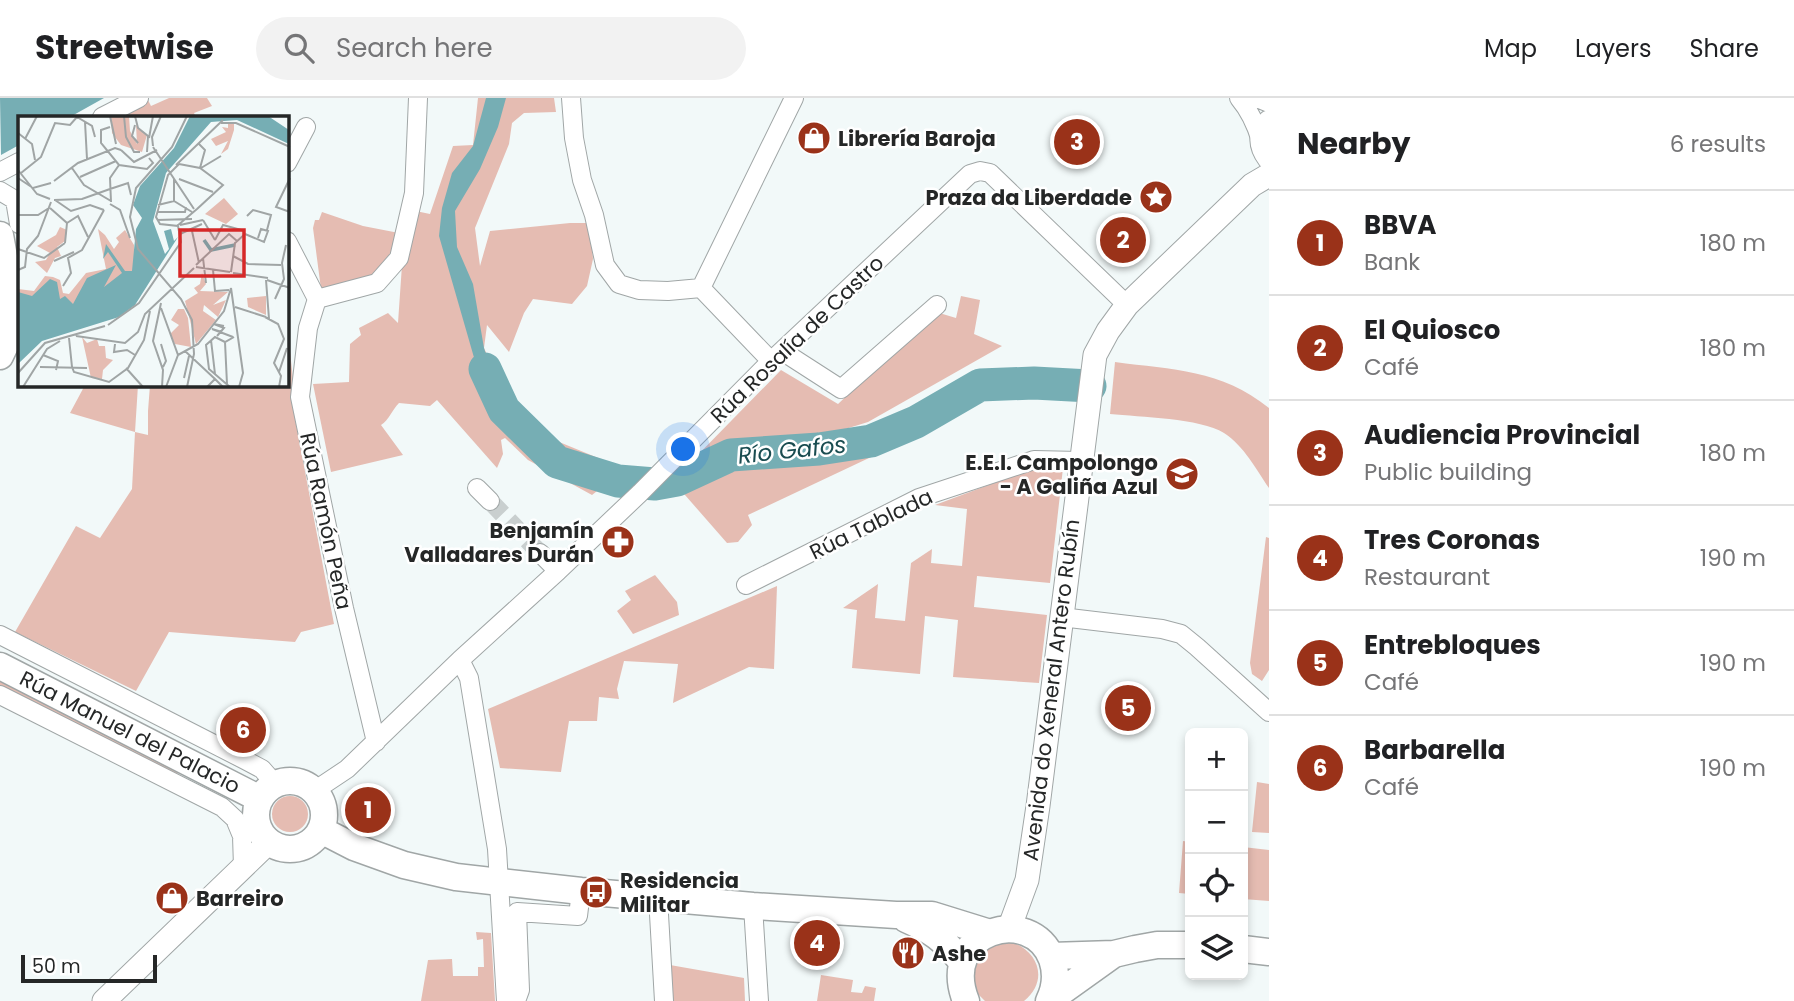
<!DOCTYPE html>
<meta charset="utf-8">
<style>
:root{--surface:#fff;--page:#f2f2f2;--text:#202124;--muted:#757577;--line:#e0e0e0;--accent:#9a3219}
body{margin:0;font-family:Poppins,sans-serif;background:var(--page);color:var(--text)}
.controls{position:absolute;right:21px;bottom:21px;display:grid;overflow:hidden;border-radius:10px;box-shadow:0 4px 10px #0003}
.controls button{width:63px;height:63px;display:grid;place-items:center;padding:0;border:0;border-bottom:2px solid var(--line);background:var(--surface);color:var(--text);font:35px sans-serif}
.scale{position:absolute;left:21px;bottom:18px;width:136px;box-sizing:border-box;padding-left:7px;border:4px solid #252727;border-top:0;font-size:19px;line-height:24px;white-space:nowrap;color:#252727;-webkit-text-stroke:5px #fff;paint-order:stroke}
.you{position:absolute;left:684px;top:352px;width:24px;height:24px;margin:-18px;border:5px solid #fff;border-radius:50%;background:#1a73e8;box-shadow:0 0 0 10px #1a73e833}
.badge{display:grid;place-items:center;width:46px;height:46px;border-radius:50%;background:var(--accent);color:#fff;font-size:23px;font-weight:700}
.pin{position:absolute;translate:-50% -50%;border:4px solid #fff;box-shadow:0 2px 7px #0006}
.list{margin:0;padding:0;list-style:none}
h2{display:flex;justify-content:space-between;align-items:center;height:91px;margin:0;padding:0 28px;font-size:30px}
h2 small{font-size:23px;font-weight:400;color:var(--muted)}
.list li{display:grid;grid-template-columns:46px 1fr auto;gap:21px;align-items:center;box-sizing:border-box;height:105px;padding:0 28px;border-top:2px solid var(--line)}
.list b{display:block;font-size:26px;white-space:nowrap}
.list p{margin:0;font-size:23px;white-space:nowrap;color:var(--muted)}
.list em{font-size:23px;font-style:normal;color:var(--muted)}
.icon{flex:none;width:38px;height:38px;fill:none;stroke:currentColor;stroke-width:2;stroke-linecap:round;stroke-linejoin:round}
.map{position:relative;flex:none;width:1269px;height:903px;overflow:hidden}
header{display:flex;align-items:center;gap:42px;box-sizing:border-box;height:98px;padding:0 35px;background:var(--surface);border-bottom:2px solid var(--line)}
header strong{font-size:33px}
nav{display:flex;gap:38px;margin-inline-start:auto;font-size:24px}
.search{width:490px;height:63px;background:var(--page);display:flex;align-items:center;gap:18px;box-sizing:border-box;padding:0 24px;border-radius:38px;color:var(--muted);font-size:26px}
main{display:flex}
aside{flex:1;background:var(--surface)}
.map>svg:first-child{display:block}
.green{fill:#e5bcb2}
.water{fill:#76aeb4}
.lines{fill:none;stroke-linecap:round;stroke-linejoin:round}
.river{stroke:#76aeb4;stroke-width:33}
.minor-tunnel{stroke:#c9cfcf;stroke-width:18;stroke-dasharray:18 9;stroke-linecap:butt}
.minor-casing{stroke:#a0a6a6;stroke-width:20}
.major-casing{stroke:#a0a6a6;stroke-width:25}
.highway-casing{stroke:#a0a6a6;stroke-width:29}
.minor{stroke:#fff;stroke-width:18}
.major{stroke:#fff;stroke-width:23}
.highway{stroke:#fff;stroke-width:26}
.labels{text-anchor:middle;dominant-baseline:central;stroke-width:5;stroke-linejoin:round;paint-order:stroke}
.poi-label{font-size:21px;font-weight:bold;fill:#252727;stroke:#fff;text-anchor:start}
.street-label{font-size:21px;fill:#252727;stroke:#fff}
.water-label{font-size:23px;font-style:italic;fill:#194c50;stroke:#fff}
.inset-river{fill:none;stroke:#76aeb4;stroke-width:3.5}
.inset-road{fill:none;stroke:#a0a5a5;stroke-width:2}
.view{fill:#d62828;fill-opacity:0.15;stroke:#d62828;stroke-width:3.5}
.inset-edge{fill:none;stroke:#252727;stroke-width:3.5}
</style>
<header>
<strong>Streetwise</strong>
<div class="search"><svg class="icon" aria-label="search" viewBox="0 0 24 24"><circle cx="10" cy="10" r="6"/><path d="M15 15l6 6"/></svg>Search here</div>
<nav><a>Map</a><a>Layers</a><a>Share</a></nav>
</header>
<main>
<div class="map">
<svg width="1269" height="903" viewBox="0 0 1269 903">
<rect width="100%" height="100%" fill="#f2f9f9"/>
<path class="green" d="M147,0L151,8L169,0H207L212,8L194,15L196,19H102Z
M478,0H554L556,14L524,15L512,25L509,46L475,130L480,168L490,133L570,125H590L593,161L587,188L572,206L533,201L524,215L509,254L487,227L484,250L505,295L547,339L625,371L592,397L528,362L505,340L501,342L503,356L497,370L437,302L430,308L399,305C392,312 389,322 381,327L403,357L331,374L313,286L349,284L350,246L361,237L359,230L388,215L398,225L404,138L411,112L430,116L453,48L473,47Z
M322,114L363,128L399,135L397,147L370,180L321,191L313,130L315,122H319Z
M961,198L980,202L974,236L1002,248L868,324L826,337L735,342L689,366L781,272L838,306L936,214L956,220Z
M287,226L293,281L292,305L334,526L301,534L295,544L169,534L136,593L15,534L76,428L100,440L132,391L135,334L70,315L85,287H138L135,334L148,337V313L150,287H287Z
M1115,264C1173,272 1221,271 1269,310V390C1256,371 1244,348 1224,335C1200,320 1140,319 1110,316Z
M916,324L922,335L748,417L752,427L738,444L727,445L678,389L677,382L731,357L819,351L871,343Z
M1034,370H1063L1050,485L977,478L974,509L1047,517L1039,585L953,579L958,522L925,518L920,576L852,570L857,512L843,510L878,486L875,520L905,523L911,465L932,451L931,465L962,468L967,411L935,407Z
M1266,439L1269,440V572L1262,583L1252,576L1250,565Z
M655,477L677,504L679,517L633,536L617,513L631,502L625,493Z
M777,488L774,571L749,569L673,605L678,566L624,563L617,591L619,601L599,599L597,623H569L561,674L500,670L488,611Z
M0,580L186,673L173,677L0,590Z
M1257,684L1269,686V735L1252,734Z
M272 716a18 18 0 1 1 36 0a18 18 0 1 1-36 0Z
M1183,743L1190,744V796L1179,795Z
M1243,749L1269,752V803L1243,801Z
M476,834L491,835L495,903H421L428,862L452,861L453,878H478V869H484L483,841L477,842Z
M1008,843C1038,851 1050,882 1024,903H985L978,896L973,887L974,865L987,849Z
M670,867L744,880L745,903H673Z
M821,877L853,882L851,894L862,895L865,888L876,890L874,903H817Z"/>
<path class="water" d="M0,0H104L70,19H19V47L1,57Z
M486,0H506L498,29L480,71L455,113L457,149L473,186L484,250L504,312L475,263L439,138L442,110L452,75L473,48Z"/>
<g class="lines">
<path class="river" d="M485,271L504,312L557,364L618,383L655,386L677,382L731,357L819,351L871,343L916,324L980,287L1034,285L1090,288"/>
<path class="minor-tunnel" d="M490,403L540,455"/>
<defs>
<path id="minor" d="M571,0L574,40L582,82L594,117L605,167L619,186L639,192L668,193L701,190
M1239,0C1250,13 1256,26 1261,43
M1257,0L1269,5
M102,19L139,0
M287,65L306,29
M0,74L19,64
M0,93L15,102L19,126
M287,143L317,201
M701,190L794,0
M701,190L771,263
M317,201L308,230L300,299L344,510L376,644
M317,201L377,185L399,160L414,95L418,0
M782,253L841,291L937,207
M477,390L490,403
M540,455L558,473
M746,487L919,400L1034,362L1080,363
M1061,519L1162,531L1181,536L1197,549L1269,614
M0,537L245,662L262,671L275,686
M460,562L469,580L497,751L506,903
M0,597L222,709L235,721L242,738L243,769
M314,693L347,671L460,562L558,473L640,395L771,263L970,76L980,73L990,75L1127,207
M658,799L664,903
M753,808L759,903
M516,903L520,892L517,814L578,818L581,793"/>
<path id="major" d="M1269,24C1259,36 1260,48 1269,60
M1009,831L1027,782L1038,708L1095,257L1108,233L1127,207L1252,87L1269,77
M104,903L269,744"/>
<path id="highway" d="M0,137L6,170L10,237L0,258
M0,568L260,701
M256 717a34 34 0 1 1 68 0a34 34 0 1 1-68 0Z
M321,732L354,749L404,767L456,779L581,793L753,808L896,817H932L990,835
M906,821C931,832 945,842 962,864
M1243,851L1269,854
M1051,858L1114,856L1135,851L1157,847H1190
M1051,901L1114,856
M966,903C938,832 1031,806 1052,861C1057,876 1056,889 1049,903"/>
</defs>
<use href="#minor" class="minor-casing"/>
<use href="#major" class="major-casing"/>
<use href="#highway" class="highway-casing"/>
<use href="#minor" class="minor"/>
<use href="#major" class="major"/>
<use href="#highway" class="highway"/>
</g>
<defs>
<symbol id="shop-disc" viewBox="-11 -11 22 22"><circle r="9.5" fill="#9a3219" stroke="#fff"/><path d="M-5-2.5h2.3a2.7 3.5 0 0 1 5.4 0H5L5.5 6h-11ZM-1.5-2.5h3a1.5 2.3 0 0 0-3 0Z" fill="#fff"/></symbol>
<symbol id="sight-disc" viewBox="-11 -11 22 22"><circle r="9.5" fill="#9a3219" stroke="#fff"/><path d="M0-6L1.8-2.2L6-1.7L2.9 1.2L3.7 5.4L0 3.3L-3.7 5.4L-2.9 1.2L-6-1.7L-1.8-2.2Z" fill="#fff"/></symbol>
<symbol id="school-disc" viewBox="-11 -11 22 22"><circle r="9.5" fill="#9a3219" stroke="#fff"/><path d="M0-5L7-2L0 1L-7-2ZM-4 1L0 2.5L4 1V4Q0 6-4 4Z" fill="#fff"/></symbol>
<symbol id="pharmacy-disc" viewBox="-11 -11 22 22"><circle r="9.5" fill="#9a3219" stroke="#fff"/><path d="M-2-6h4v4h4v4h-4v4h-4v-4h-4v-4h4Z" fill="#fff"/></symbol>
<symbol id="bus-disc" viewBox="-11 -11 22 22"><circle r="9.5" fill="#9a3219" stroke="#fff"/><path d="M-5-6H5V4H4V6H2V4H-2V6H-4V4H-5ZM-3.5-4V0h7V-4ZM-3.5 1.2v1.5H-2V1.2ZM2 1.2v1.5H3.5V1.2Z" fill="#fff"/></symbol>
<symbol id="restaurant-disc" viewBox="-11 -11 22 22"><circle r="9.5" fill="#9a3219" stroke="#fff"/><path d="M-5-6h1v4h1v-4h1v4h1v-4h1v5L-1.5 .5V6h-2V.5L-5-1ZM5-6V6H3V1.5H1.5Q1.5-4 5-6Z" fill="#fff"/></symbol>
</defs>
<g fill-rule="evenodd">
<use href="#shop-disc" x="795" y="21" width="38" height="38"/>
<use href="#sight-disc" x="1137" y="80" width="38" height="38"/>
<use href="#school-disc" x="1163" y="357" width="38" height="38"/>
<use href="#pharmacy-disc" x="599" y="425" width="38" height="38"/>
<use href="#bus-disc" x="577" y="775" width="38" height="38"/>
<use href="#shop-disc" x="153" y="781" width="38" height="38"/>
<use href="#restaurant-disc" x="889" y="836" width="38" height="38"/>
</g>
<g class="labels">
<g class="poi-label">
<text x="838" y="40">Librería Baroja</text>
<text x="1132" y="99" text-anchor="end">Praza da Liberdade</text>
<text x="1158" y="364" text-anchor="end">E.E.I. Campolongo<tspan x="1158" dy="24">- A Galiña Azul</tspan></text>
<text x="594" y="432" text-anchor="end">Benjamín<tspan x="594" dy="24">Valladares Durán</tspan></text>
<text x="620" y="782">Residencia<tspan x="620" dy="24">Militar</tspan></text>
<text x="196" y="800">Barreiro</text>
<text x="932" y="855">Ashe</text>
</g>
<g class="street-label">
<text transform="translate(797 241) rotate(-44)">Rúa Rosalía de Castro</text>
<text transform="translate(326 423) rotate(78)">Rúa Ramón Peña</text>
<text transform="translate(871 426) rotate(-26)">Rúa Tablada</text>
<text transform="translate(1051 592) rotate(-83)">Avenida do Xeneral Antero Rubín</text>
<text transform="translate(130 634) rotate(27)">Rúa Manuel del Palacio</text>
</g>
<g class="water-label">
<text transform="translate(792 352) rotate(-6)">Río Gafos</text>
</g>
</g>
<g transform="translate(18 18)">
<rect width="271" height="271" fill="#f2f9f9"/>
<path d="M93,0H111L112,15L119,28L118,9L129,19L124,36L103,29L94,17ZM210,7L216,8V14L210,33L203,38L210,25L198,30L193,23L208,16L204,11L210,12ZM206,82L220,98L208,108L187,98ZM42,111L49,114L47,125L39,131L43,140L37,142L29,157L17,146L28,144L32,137L19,130L38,119ZM80,113L87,119L96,133L101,126L98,122L107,114L116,129L117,164L0,214V173L16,175L27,160L35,161L42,164L45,177L51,178L68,157L88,153ZM184,157L188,168L182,175L210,176L195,189L208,184L200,201L186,189L185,195L198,204L178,228L167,185L180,177L176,172L182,168ZM248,180V199L230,191L229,182ZM160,193H166L170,202L173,231L157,228L152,218L161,209L153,204ZM64,221L69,227L79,223L81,230H87L88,242L95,244L85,254L84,263L73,262Z" fill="#e5bcb2"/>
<path d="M172,0H250L271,14V28L219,4L193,6L148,57L135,105L147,138L151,133L146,115L153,113L156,125L160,121L117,189L101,201L24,225L0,248V176L14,180L32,163L39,166L42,183L47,180L55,188L69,162L98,149L86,171L104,157L90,136L85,143L88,128L107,155H114L118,113L124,102L115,89L122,70L156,32Z" fill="#76aeb4"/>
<path class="inset-river" d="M186,124L193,134L217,129"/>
<path class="inset-road" d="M92,0L98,28M106,0L108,21L116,36H122M117,0L120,12L130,20L129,36M59,1L74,10L77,21M67,6L69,43M203,7H218L272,31M92,11L83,14V27L101,49L129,53L135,47L131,42M0,17L14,28L17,44M131,22L135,0M7,23L19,0M117,23L120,27L114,20L117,9M181,28L187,34L182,52M135,30L134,21L143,0M135,31L176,93M103,34L116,46L139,34M161,48L182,52L205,69L179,93M158,49L205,4M54,52L66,69L93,85M183,52L203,40M0,54L19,78L32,83M3,57L23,41L37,7L52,9L59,1M62,61L98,45M0,62L15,72L33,67M272,62L258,91L272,96M161,63L195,76M36,65L60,47L97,32L103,34M92,73L110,67L113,79M36,84L64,83L92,73M37,84L53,95L72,89L86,94M156,85V63M93,86L92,62L101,49M92,88L102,94L112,122M140,89L156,85L174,96M32,92L49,107L47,127M140,96H167L168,91M0,99H20L31,92M229,100L235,94L253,99L249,114M139,104L174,103M185,104L197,124M49,107L60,100L70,121M162,109L185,104M159,110L179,93M174,115L181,147M162,118L184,108M227,118L246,126L250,115L243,113L240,122M197,124L205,109L227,115M0,133L26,142L47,127M215,140L230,148L263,149M185,142L188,167M36,145L56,136M178,149L211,118L219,125M178,151L212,156M0,154L7,151L9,133L20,120L33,86M195,154L197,175L211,174M213,156L217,127L227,118M215,157L250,162M248,164L251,203M249,164L272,172M45,170L53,157L50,142L64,134L86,94M213,172L225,257L221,271M257,183L266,163L264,147L268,129M143,187L135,225L145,254L144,271M217,191L248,201M143,192L160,239L148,271M247,201L260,208L266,223L256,247L263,260L261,271M90,209L121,187L163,126L160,110L142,108L138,101L150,59L161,48M204,216L194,213L215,221M58,220L107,227L120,216L127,198L176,152M199,220L206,212L196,208L206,210M51,222L54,251M193,224L197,258M207,226L209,268M97,228L96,236L109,234L117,239M143,228L148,245L145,251M167,235L197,263M25,239L40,245L38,254M160,239L180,228L206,195L213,172M22,251L69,252M54,251L56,256L91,266L110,252L126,224L132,195M108,252L125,271M261,256L269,232M0,257L27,227L87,210M166,262L171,240M5,271L29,233L42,225M169,271L176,238L174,204L163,183L120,133L112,101L118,72L154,31L169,0M189,271L197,263L205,271M212,271L191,253L188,229L197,221L207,226L216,221"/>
<path class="view" d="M162,114H226V160H162Z"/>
<rect width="271" height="271" class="inset-edge"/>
</g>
</svg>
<div class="controls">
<button>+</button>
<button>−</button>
<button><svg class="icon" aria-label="locate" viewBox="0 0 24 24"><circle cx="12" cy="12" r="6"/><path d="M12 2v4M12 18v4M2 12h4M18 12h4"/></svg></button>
<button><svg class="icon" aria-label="layers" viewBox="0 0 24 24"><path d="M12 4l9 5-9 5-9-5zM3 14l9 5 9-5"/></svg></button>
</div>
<div class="scale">50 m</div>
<div class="you"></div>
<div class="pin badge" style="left:368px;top:712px">1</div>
<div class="pin badge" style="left:1123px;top:142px">2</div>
<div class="pin badge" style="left:1077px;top:44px">3</div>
<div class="pin badge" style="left:817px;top:845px">4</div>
<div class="pin badge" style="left:1128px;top:610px">5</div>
<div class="pin badge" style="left:243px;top:632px">6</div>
</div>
<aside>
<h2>Nearby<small>6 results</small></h2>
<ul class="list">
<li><span class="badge">1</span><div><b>BBVA</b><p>Bank</p></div><em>180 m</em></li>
<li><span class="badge">2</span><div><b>El Quiosco</b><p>Café</p></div><em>180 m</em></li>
<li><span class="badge">3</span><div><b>Audiencia Provincial</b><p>Public building</p></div><em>180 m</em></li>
<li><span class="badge">4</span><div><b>Tres Coronas</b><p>Restaurant</p></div><em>190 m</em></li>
<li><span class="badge">5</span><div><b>Entrebloques</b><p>Café</p></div><em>190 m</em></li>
<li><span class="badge">6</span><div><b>Barbarella</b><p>Café</p></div><em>190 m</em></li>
</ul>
</aside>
</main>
